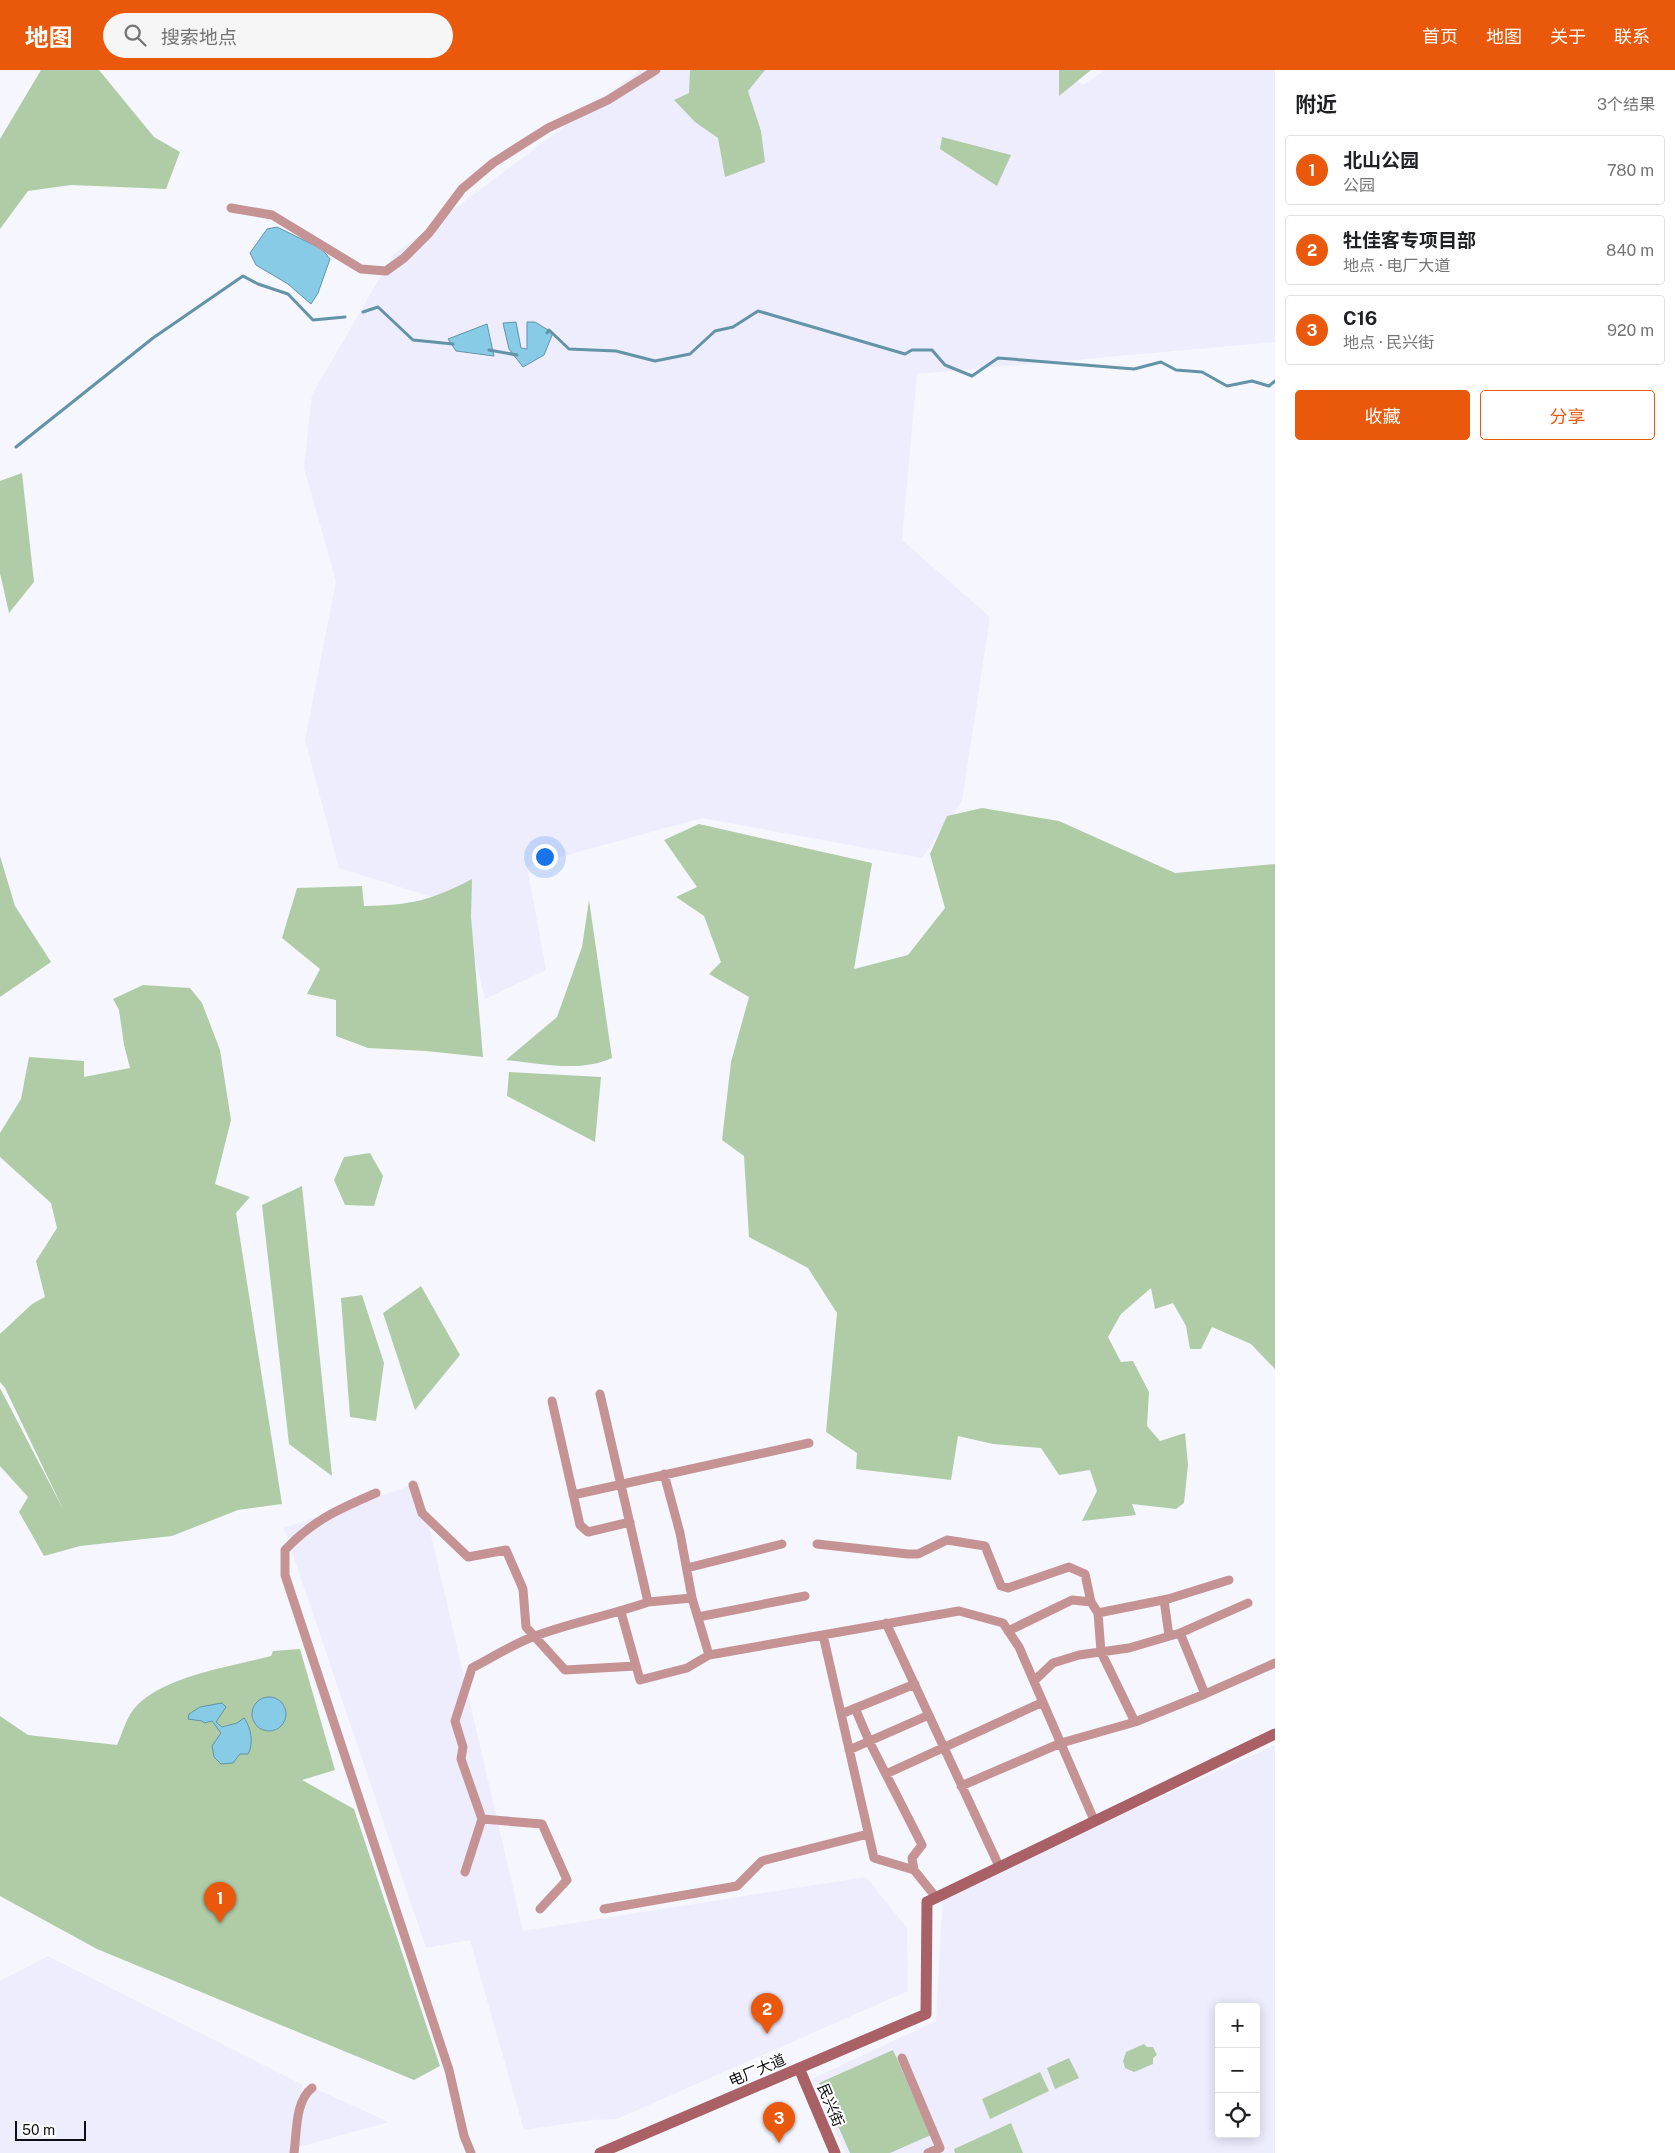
<!DOCTYPE html>
<html lang="zh">
<meta charset="utf-8">
<style>
:root{--surface:#fff;--page:#f6f6f6;--text:#202124;--muted:#757577;--line:#e0e0e0;--accent:#ea580c}
body{margin:0;font-family:"Public Sans","Noto Sans SC",sans-serif;background:var(--page);color:var(--text)}
.controls{position:absolute;right:15px;bottom:15px;display:grid;overflow:hidden;border-radius:5px;box-shadow:0 2px 12px #0003}
.controls button{width:45px;height:45px;display:grid;place-items:center;padding:0;border:0;border-bottom:1px solid var(--line);background:var(--surface);color:var(--text);font:25px sans-serif}
.scale{position:absolute;left:15px;bottom:12px;width:71px;box-sizing:border-box;padding-left:5px;border:2px solid #0f0f13;border-top:0;font-size:14px;line-height:18px;white-space:nowrap;color:#0f0f13;-webkit-text-stroke:4px #fff;paint-order:stroke}
.you{position:absolute;left:544px;top:786px;width:18px;height:18px;margin:-12px;border:4px solid #fff;border-radius:50%;background:#1a73e8;box-shadow:0 0 0 8px #1a73e833}
.badge{display:grid;place-items:center;width:32px;height:32px;border-radius:50%;background:var(--accent);color:#fff;font-size:16px;font-weight:700}
.pin{position:absolute;translate:-50% -41px;filter:drop-shadow(0 1px 2px #0008)}
.pin::after{content:'';position:absolute;top:26px;width:18px;height:15px;background:inherit;clip-path:polygon(0 0,100% 0,50% 100%)}
.list{margin:0;padding:0;list-style:none}
h2{display:flex;justify-content:space-between;align-items:center;height:65px;margin:0;padding:0 20px;font-size:21px}
h2 small{font-size:16px;font-weight:400;color:var(--muted)}
.list li{display:grid;grid-template-columns:32px 1fr auto;gap:15px;align-items:center;box-sizing:border-box;height:70px;margin:0 10px 10px;padding:0 10px;border:1px solid var(--line);border-radius:5px}
.list b{display:block;font-size:19px;white-space:nowrap}
.list p{margin:0;font-size:16px;white-space:nowrap;color:var(--muted)}
.list em{font-size:16px;font-style:normal;color:var(--muted)}
.actions{display:flex;gap:10px;padding:15px 20px}
.actions a{flex:1;padding:11px 0;border:1px solid var(--accent);border-radius:5px;text-align:center;font-size:18px;color:var(--accent)}
.actions .main{background:var(--accent);color:#fff}
.icon{flex:none;width:28px;height:28px;fill:none;stroke:currentColor;stroke-width:2;stroke-linecap:round;stroke-linejoin:round}
.map{position:relative;flex:none;width:1275px;height:2083px;overflow:hidden}
header{display:flex;align-items:center;gap:30px;box-sizing:border-box;height:70px;padding:0 25px;background:var(--accent);color:#fff}
header strong{font-size:24px}
nav{display:flex;gap:28px;margin-inline-start:auto;font-size:18px}
.search{width:350px;height:45px;background:var(--page);display:flex;align-items:center;gap:12px;box-sizing:border-box;padding:0 18px;border-radius:28px;color:var(--muted);font-size:19px}
main{display:flex}
aside{flex:1;background:var(--surface)}
.map>svg:first-child{display:block}
.built{fill:#ededfe;fill-rule:evenodd}
.green{fill:#b0cca7}
.water{fill:#87cbe7;stroke:#6393a7}
.lines{fill:none;stroke-linecap:round;stroke-linejoin:round}
.stream{stroke:#6393a7;stroke-width:3}
.street{stroke:#c69394;stroke-width:9}
.secondary{stroke:#aa6165;stroke-width:11}
.labels{text-anchor:middle;dominant-baseline:central;stroke-width:4;stroke-linejoin:round;paint-order:stroke}
.street-label{font-size:15px;fill:#0f0f13;stroke:#fff}
</style>
<header>
<strong>地图</strong>
<div class="search"><svg class="icon" aria-label="search" viewBox="0 0 24 24"><circle cx="10" cy="10" r="6"/><path d="M15 15l6 6"/></svg>搜索地点</div>
<nav><a>首页</a><a>地图</a><a>关于</a><a>联系</a></nav>
</header>
<main>
<div class="map">
<svg width="1275" height="2083" viewBox="0 0 1275 2083">
<rect width="100%" height="100%" fill="#f5f6fe"/>
<path class="built" d="M640,0H1066L1083,15L1105,0H1275V272L917,304L902,470L990,547L962,731L922,788L702,748L527,796L546,900L485,929L461,836L339,798L305,670L336,511L304,398L312,325L393,185Z
M419,1413L523,1861L866,1807L907,1858L908,1921L617,2049L591,2050L524,2060L470,1870L426,1878L284,1458Z
M1275,1675V2083H845L812,2009L936,1951L943,1826ZM1219,1937H1256V2064H1219Z
M48,1886L303,2015L292,2083H0V1911Z
M314,2018L389,2052L299,2077L303,2032Z"/>
<path class="green" d="M41,0H99L154,67L180,82L166,119L71,115L28,121L0,159V69Z
M690,0H765L748,21L761,61L765,92L725,107L718,68L695,52L674,30L689,23Z
M1059,0H1091L1059,26Z
M942,67L1011,85L997,116L940,79Z
M22,403L34,512L9,543L0,503V411Z
M982,738L1059,751L1175,803L1275,794V1299L1251,1274L1212,1257L1201,1279H1190L1186,1256L1173,1233L1155,1239L1151,1218L1121,1244L1108,1267L1121,1292L1133,1291L1149,1322L1147,1356L1160,1371L1185,1363L1188,1395L1184,1433L1176,1439L1132,1434L1136,1445L1082,1451L1097,1421L1090,1400L1059,1405L1041,1378L993,1374L958,1366L951,1410L856,1399L857,1383L826,1362L837,1243L808,1198L749,1167L744,1086L722,1070L731,992L749,927L709,904L721,892L704,846L676,827L697,817L664,770L699,754L872,793L854,899L908,885L945,838L930,784L947,746Z
M0,786L15,836L51,892L0,927Z
M472,809L471,847L483,987L426,981L368,978L336,966V930L307,924L320,899L282,868L297,818L362,816L364,836C411,835 430,831 472,809Z
M589,830L612,988C580,1003 540,993 506,990L557,947L582,877Z
M143,915L190,918L202,933L220,980L231,1050L215,1114L250,1127L236,1143L282,1434L238,1440L172,1466L80,1476L44,1486L19,1442L28,1427L0,1396V1318L63,1439L5,1318L0,1312V1264L32,1234L45,1227L36,1191L57,1158L51,1133L0,1087V1063L21,1029L29,987L84,991V1007L130,998L124,975L119,940L113,929Z
M509,1002L601,1007L595,1072L507,1026Z
M370,1083L383,1106L374,1136L345,1135L334,1110L344,1087Z
M302,1116L332,1406L289,1374L262,1135Z
M421,1216L460,1285L415,1340L383,1243Z
M362,1225L384,1293L376,1351L350,1347L341,1228Z
M300,1579L335,1700L302,1710L354,1739L440,1996L414,2010L97,1879L0,1826V1646L28,1665L117,1675C122,1664 126,1649 133,1640C160,1606 230,1597 271,1586L273,1581Z
M1144,1974L1147,1977H1153L1157,1985L1153,1988V1994L1134,2002L1125,1998L1123,1991L1126,1982Z
M893,1980L931,2065L890,2083H850L819,2013Z
M1069,1988L1079,2008L1055,2019L1047,1998Z
M1040,2002L1049,2021L990,2049L982,2029Z
M1011,2053L1023,2083H955L954,2079Z"/>
<path class="water" d="M277,157L322,179L330,189L318,223L311,234L288,214L256,195L250,183L267,159Z
M535,252L553,263L544,285L523,297L509,279L503,253L516,252L521,278L527,279V252Z
M487,254L494,286L456,281L448,269Z
M252 1644a17 17 0 1 1 34 0a17 17 0 1 1-34 0Z
M222,1633L226,1637L216,1652L222,1657L237,1653L244,1648C251,1657 254,1674 248,1684H240L233,1693L221,1694L214,1687L212,1676L221,1663L212,1651L204,1653L202,1651L188,1649L189,1644L200,1637Z"/>
<g class="lines">
<path class="stream" d="M363,242L378,237L413,270L453,274
M547,263L549,260L569,279L616,281L655,291L690,284L715,261L733,257L758,241L905,284L912,280H932L945,295L972,306L998,288L1134,299L1161,292L1176,300L1202,302L1227,316L1252,311L1269,316L1275,311
M489,280L517,285
M16,377L153,268L243,206L258,214L288,224L313,250L345,247"/>
<path class="street" d="M231,138L272,145L361,199L386,201L404,188L429,163L462,119L493,93L548,58L608,30L656,0
M600,1324L648,1532L692,1528L709,1585L959,1541L1003,1553L1019,1577L1094,1750
M552,1331L580,1455L588,1462L630,1452
M664,1404L680,1463L692,1528
M413,1415L422,1443L468,1487L506,1480L523,1519L526,1557L565,1600L636,1596
M376,1423C339,1439 313,1450 285,1480V1505L449,2000L464,2066L471,2083
M573,1425L809,1373
M817,1474L908,1484H918L947,1470L985,1476L1001,1516L1008,1518L1069,1497L1085,1504L1091,1532
M687,1498L782,1474
M1164,1530L1169,1566
M621,1542L640,1610L687,1598L709,1585
M1098,1543L1101,1582L1135,1652
M698,1547L805,1526
M886,1553L999,1796
M1008,1561L1072,1530L1091,1532L1098,1543L1168,1529L1229,1510
M1180,1563L1205,1624L1275,1593
M823,1565L874,1788L914,1800L935,1826
M1034,1611L1053,1593L1079,1585L1129,1578L1180,1563L1248,1533
M855,1638L869,1671L922,1775L912,1788L914,1800
M841,1644L915,1614
M849,1680L929,1645
M886,1704L1043,1632
M961,1716L1061,1673L1135,1652L1205,1624
M482,1749L542,1754L567,1810L540,1839
M465,1802L482,1749L461,1689L463,1677L455,1651L472,1598C491,1588 510,1576 530,1568C568,1553 609,1546 648,1532
M604,1839L737,1816L762,1791L868,1764
M902,1988L940,2078L928,2083
M294,2083C297,2062 295,2031 312,2018"/>
<path class="secondary" d="M799,1998L835,2083
M600,2083L926,1944L927,1832L1275,1664"/>
</g>
<g class="labels">
<g class="street-label">
<text transform="translate(757 2000) rotate(-23)">电厂大道</text>
<text transform="translate(831 2035) rotate(67)">民兴街</text>
</g>
</g>
</svg>
<div class="controls">
<button>+</button>
<button>−</button>
<button><svg class="icon" aria-label="locate" viewBox="0 0 24 24"><circle cx="12" cy="12" r="6"/><path d="M12 2v4M12 18v4M2 12h4M18 12h4"/></svg></button>
</div>
<div class="scale">50 m</div>
<div class="you"></div>
<div class="pin badge" style="left:220px;top:1853px">1</div>
<div class="pin badge" style="left:767px;top:1964px">2</div>
<div class="pin badge" style="left:779px;top:2073px">3</div>
</div>
<aside>
<h2>附近<small>3个结果</small></h2>
<ul class="list">
<li><span class="badge">1</span><div><b>北山公园</b><p>公园</p></div><em>780 m</em></li>
<li><span class="badge">2</span><div><b>牡佳客专项目部</b><p>地点 · 电厂大道</p></div><em>840 m</em></li>
<li><span class="badge">3</span><div><b>C16</b><p>地点 · 民兴街</p></div><em>920 m</em></li>
</ul>
<div class="actions"><a class="main">收藏</a><a>分享</a></div>
</aside>
</main>
